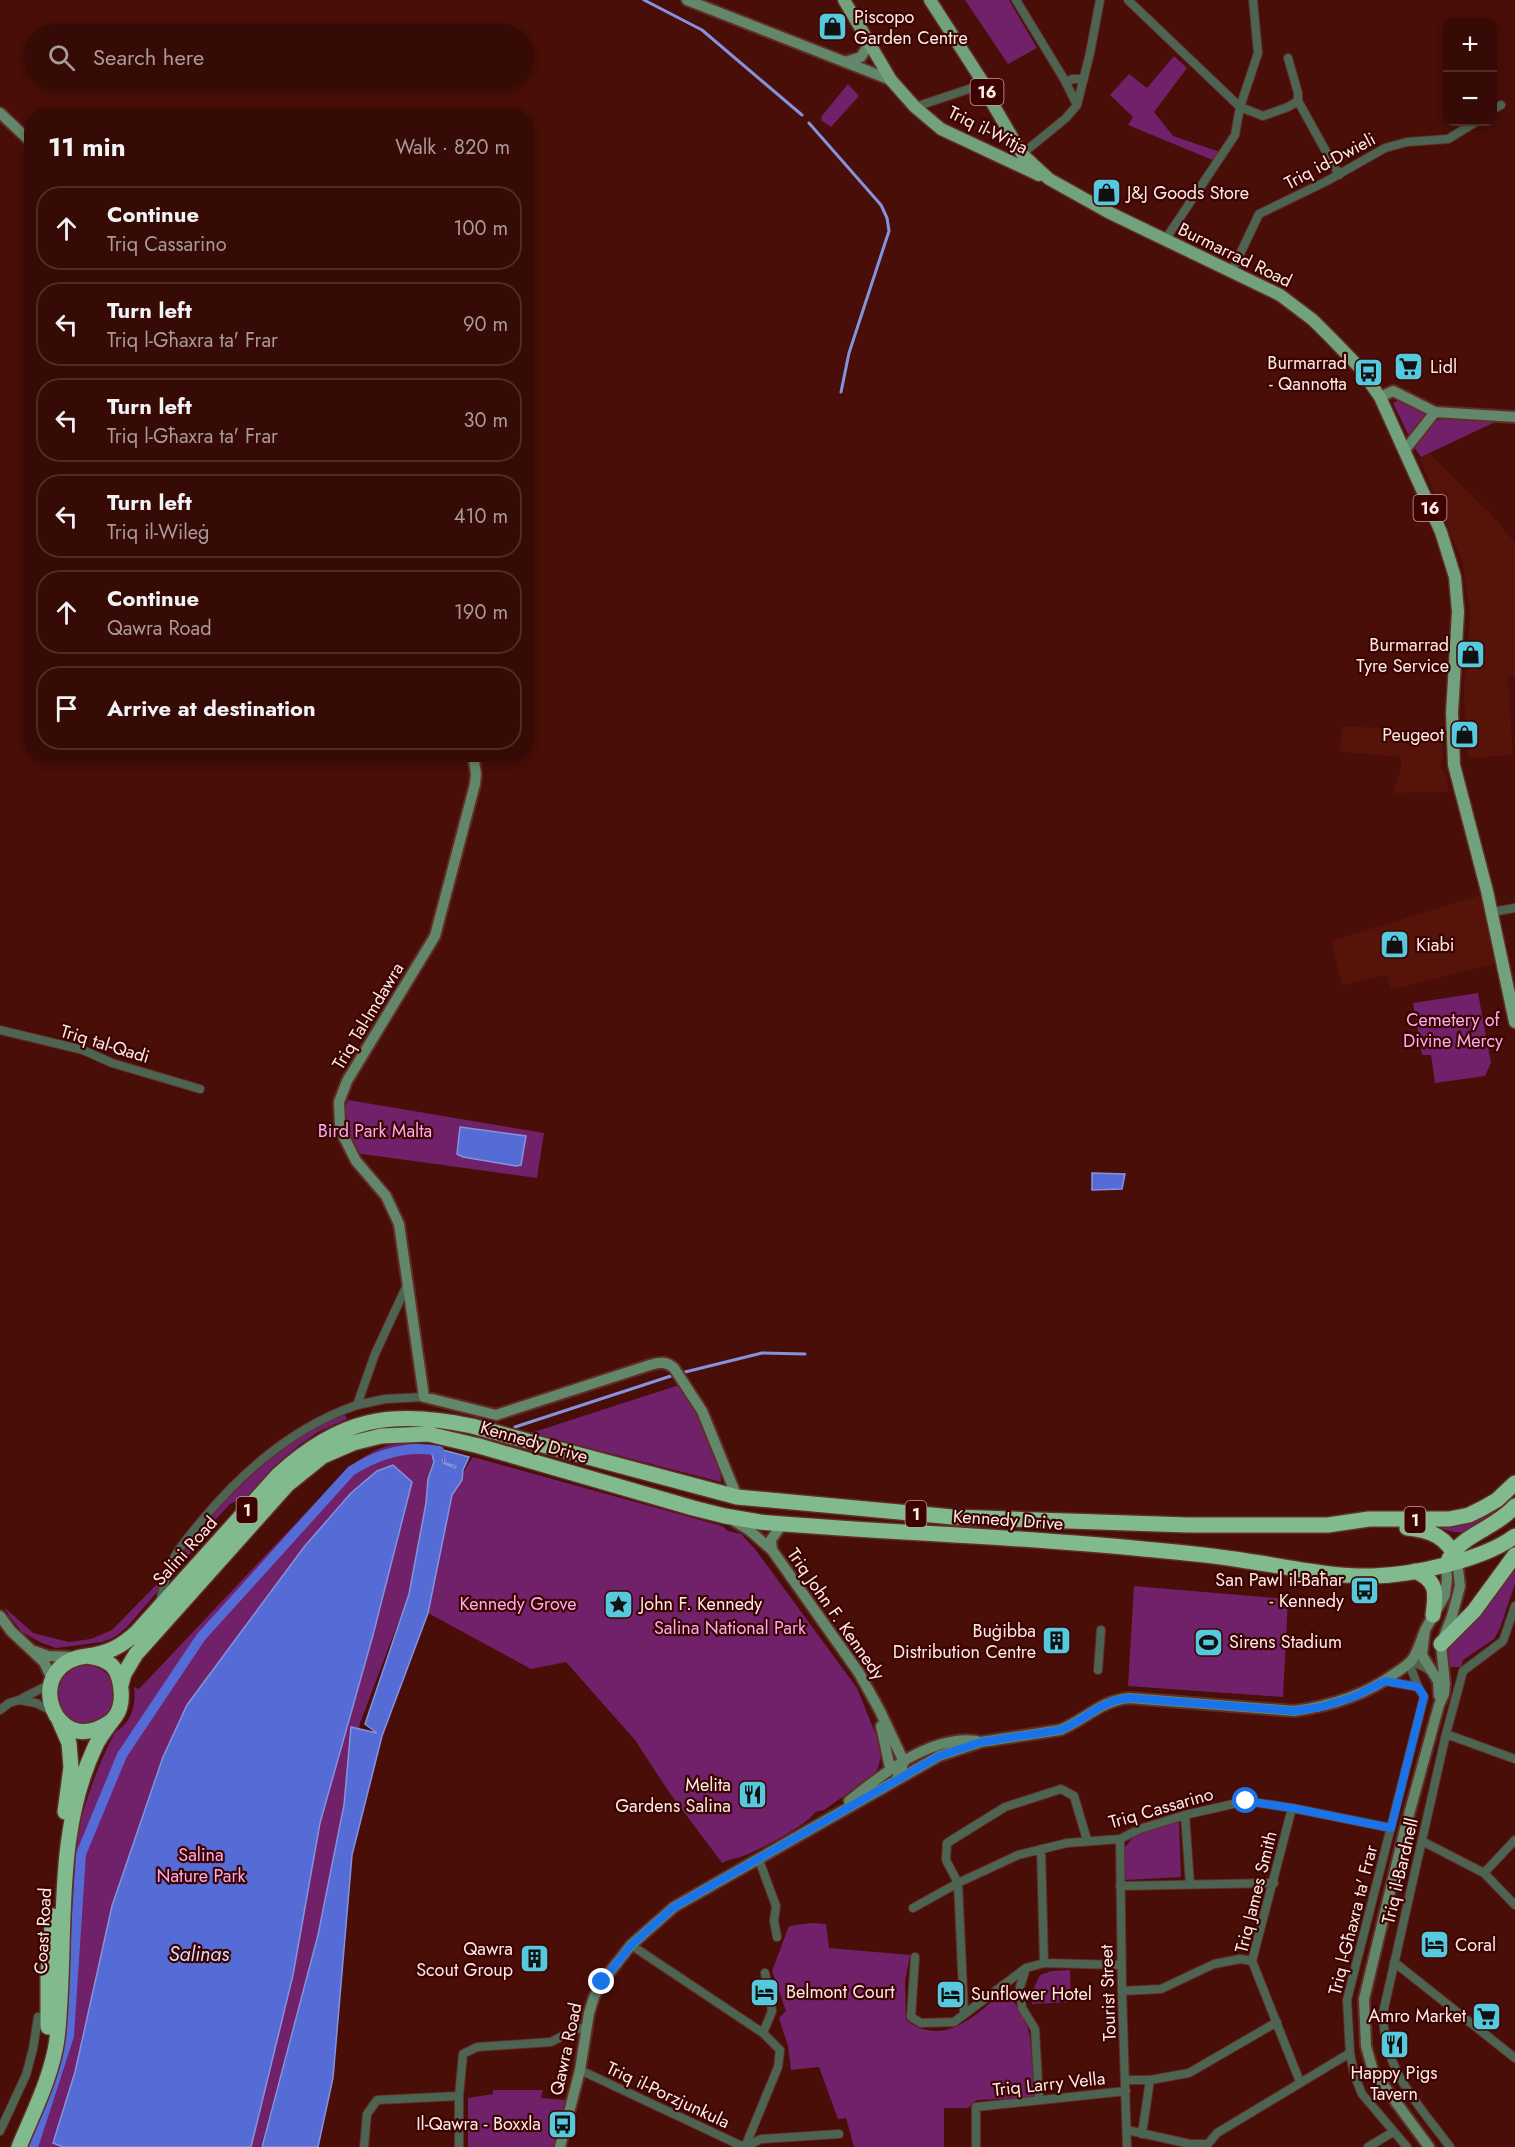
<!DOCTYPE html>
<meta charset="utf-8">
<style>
:root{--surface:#360a05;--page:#411813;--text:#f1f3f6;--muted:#aa9a9a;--line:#502b27}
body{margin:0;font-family:Jost,sans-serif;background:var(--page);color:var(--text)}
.controls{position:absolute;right:18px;top:18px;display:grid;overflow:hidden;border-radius:12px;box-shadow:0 3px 9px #0003}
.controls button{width:54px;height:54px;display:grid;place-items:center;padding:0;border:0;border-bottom:2px solid var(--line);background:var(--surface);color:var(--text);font:30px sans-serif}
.stop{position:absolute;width:18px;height:18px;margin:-14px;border:4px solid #1a73e8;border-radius:50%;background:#fff}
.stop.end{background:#1a73e8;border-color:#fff;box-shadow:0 2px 6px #0008}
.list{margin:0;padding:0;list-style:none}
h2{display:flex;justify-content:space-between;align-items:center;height:78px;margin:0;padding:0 24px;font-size:26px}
h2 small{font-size:20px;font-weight:400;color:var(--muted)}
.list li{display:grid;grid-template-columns:39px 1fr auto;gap:18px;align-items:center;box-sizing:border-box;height:84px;margin:0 12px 12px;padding:0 12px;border:2px solid var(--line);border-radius:24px}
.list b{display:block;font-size:22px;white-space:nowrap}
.list p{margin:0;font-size:20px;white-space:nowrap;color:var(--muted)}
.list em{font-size:20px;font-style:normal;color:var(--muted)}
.icon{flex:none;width:33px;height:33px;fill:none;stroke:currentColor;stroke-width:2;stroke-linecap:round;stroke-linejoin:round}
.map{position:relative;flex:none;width:1515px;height:2147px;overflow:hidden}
.search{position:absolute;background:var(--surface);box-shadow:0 3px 9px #0003;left:24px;top:24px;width:510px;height:66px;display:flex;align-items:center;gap:15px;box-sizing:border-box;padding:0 21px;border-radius:33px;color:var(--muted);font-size:22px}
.panel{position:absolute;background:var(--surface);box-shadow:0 3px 9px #0003;left:24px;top:108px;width:510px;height:654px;border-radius:24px}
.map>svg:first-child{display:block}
.built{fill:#55130a}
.green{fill:#71216a}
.water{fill:#556cd7;stroke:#8692dc;stroke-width:1.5}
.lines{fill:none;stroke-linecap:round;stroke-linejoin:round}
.stream{stroke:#8692dc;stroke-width:3}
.canal{stroke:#556cd7;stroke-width:10}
.street-casing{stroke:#612d26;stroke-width:10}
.secondary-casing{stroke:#612d26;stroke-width:14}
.primary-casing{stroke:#612d26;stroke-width:15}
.highway-casing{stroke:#612d26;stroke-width:18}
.street{stroke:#4d6452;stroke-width:8}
.secondary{stroke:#62876a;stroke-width:10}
.primary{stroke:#72a27d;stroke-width:12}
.highway{stroke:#80ba8e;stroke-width:15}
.route{stroke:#1a73e8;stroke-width:8}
.labels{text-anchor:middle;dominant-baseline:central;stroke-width:4.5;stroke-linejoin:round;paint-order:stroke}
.shield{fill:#3c0300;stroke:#c1a5a2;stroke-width:1.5}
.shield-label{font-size:16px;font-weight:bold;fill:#faebe7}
.poi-label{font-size:18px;fill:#faebe7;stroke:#3c0300;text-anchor:start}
.street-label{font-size:18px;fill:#faebe7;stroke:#3c0300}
.park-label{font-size:18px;fill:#f6adec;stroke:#3c0300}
.water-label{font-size:20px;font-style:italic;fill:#d5defa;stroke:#3c0300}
</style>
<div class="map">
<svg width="1515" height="2147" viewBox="0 0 1515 2147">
<rect width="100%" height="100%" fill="#480e07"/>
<path class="built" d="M1429,453L1492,515L1515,543V675H1508L1513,755L1468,758L1465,738L1464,687L1470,615L1462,561L1420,458Z
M1342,726L1439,731L1444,759L1441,761L1442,771L1446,773L1449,792L1393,793L1401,767V757L1340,752Z
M1481,895L1497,963L1391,990L1387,975L1342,985L1331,941Z"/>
<path class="green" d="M965,0H1009L1037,48L1008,64Z
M1174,56L1187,68L1154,112L1173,136L1220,152L1215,161L1128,125L1133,117L1110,95L1129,74L1147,88Z
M848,84L859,96L831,127L822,121L821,117Z
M1401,399L1427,416L1409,436L1393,403Z
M1459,416L1495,420V422L1421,457L1414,447C1432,424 1429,419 1459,416Z
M1478,993L1491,1063L1485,1076L1435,1083L1431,1055H1422L1413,1003Z
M348,1100L544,1133L537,1178L355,1153C346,1135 339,1118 348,1100Z
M679,1385L700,1413L720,1464L721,1482L531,1433Z
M343,1412L347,1419L318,1432L298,1446L273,1467L249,1495L230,1504L208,1528L173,1577L172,1576L182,1552L222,1502L270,1459L313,1426Z
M411,1441L430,1447L434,1462L428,1479L426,1503L409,1594L360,1723L318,1934L261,2147H24L61,2038L74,1851C81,1812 95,1771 113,1736C115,1731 119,1730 123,1726C133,1716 136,1701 134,1687L139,1689L346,1470C370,1452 380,1445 411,1441Z
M473,1457L722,1526L728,1531L741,1534L755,1549L857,1688L882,1750L879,1765L875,1774L824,1810L815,1812C810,1824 754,1853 740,1857C733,1859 728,1860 722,1863L669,1792L635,1740L566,1662L531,1669L428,1613L452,1495C461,1481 463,1470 473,1457Z
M1515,1493C1515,1505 1480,1530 1468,1532C1455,1534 1443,1530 1431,1524Z
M1515,1566V1584L1500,1628L1494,1639L1463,1660L1461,1667H1447V1649L1450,1642Z
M163,1578L158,1591L127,1627L115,1637L102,1642L56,1648L42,1643L22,1632L10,1617L4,1607L33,1633L69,1642L91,1639L112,1630Z
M1134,1586L1288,1599L1283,1697L1128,1686Z
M57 1694a29 29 0 1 1 58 0a29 29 0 1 1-58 0Z
M1179,1821L1181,1877L1125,1880V1847L1136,1834Z
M811,1923L826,1924L829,1948L910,1955L905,1981L906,2020C945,2049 977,2014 1006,1989L1026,2021L1030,2037L1035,2097L977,2100L968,2108H944V2147H854L846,2118L838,2119L819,2067L791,2070L788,2046L779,2018L786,2011L772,1971L789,1926Z
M1070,1970L1071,2002L1032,2004L1031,1994L1040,1975L1052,1971Z
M493,2090H543L541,2098L566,2100L553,2147H468V2098L493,2094Z"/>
<path class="water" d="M460,1127L526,1136L521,1165L516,1166L463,1157L457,1154Z
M1092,1173L1125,1174L1122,1189L1092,1190Z
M430,1447L441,1450L443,1463L455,1468L456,1466L445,1463L443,1450L469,1457L463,1470L462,1480L452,1495L428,1613L382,1736L352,1855L333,2078L318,2147H262L318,1935L344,1805L351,1727L377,1733L365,1724L409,1594L426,1503L428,1479L434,1462Z
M393,1465L412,1482L373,1635L320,1823L293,1975L251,2147H63L53,2143L75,2072L112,1906L163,1757L187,1705L304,1547L351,1493L377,1471Z"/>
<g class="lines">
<path class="stream" d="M644,0L702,30L802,115
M809,123L881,205L887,218L889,231L849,353L841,392
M515,1427L677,1374L762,1353L805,1354"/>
<path class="canal" d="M33,2147L69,2036L81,1854L122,1755L201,1637L351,1471C378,1454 408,1445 439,1451V1455"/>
<defs>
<path id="street" d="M1016,0L1064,79L1077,105
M1128,0L1240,107L1263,116L1288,107L1298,101
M1288,58L1298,93V101L1339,175
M1067,83L1072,79H1084
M915,107L984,84
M1492,110L1501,105
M1022,154L1066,118L1077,105L1090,53L1100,0
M1165,240L1235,135L1240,107L1258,53L1253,0
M1232,271L1259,214L1327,181L1385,148L1407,142L1448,139L1476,122
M1492,912L1515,908
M0,1030L83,1050L112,1063L200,1089
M357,1405L385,1399L424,1397
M160,1601C164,1586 167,1571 174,1558C182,1543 194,1530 204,1518C245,1469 296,1426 357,1405L375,1354L407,1285
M1411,1660L1431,1671
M1098,1670L1101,1630
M1385,1681L1418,1687
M50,1684L19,1700L36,1703L52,1711
M0,1710L9,1703L19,1700
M1446,1734L1515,1759
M1292,1808L1252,1961L1300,2082
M1185,1815L1190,1884
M1120,1839L1122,1991L1127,2147
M1422,1841L1484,1873L1515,1905
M1041,1849L1044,1963
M759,1860L776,1906L774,1921L777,1937
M1484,1873L1515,1840
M1120,1886L1274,1883
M913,1908L958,1883L1018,1855L1067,1843L1120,1839L1140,1829L1185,1815L1246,1801L1292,1808L1391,1828
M631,1945L763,2033L780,2050L778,2067L745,2147
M915,1957L911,2017L921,2023L954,2022L1026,1968L1044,1963L1121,1965
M1394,1962L1515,2058
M1026,1968L1020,1987L1022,2008L1035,2029L1039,2100
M1122,1991L1161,1989L1214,1964L1240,1959L1252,1961
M964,2012L958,1883L946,1860L947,1843L1005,1807L1061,1789L1074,1796L1087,1840
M763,2033L772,2011L765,1973
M580,2070L744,2147
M1126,2080H1150L1189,2073L1277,2022
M1127,2130L1190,2144H1208
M0,2131L26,2075L33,2049L38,2017
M1142,2134L1150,2080
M1208,2144L1217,2133L1350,2053
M364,2147L367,2114L377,2100L459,2096
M459,2147V2096L463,2054L477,2047L551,2042L574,2030L587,2027
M745,2147L761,2139L839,2134
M976,2147V2107L1126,2091
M1368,2147L1393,2132
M1407,2147L1362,2094L1354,2074L1350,2053L1347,2000L1424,1697L1418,1687L1409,1663
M1450,2147C1417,2102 1384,2072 1383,2013L1446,1734L1463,1671L1503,1641L1515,1606"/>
<path id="secondary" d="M687,0L891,80
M845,62L861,57L869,44
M0,113L32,143
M1380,397L1393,391L1435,412L1515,417
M1405,450L1435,412
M473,754L476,774L475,784L435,936L347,1081L339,1102L340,1124L344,1137L356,1161L386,1196L399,1224L424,1397L496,1415L650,1365C660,1362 666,1361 674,1368L702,1411L737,1497
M731,1519L749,1530L772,1550L859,1673L880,1711L904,1762L896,1780
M772,1550L771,1540L782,1524
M0,1616L11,1631L44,1662L52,1679
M34,1651L48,1656L75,1657
M1439,1696L1438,1681L1422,1655L1425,1630L1445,1595L1447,1579L1446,1564
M881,1726L890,1768
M849,1801C882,1774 932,1734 977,1741
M560,2147L580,2070L589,2013L594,1997L602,1982L631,1945L674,1907L939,1756L981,1742L1060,1730C1085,1720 1100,1701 1129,1698L1294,1711C1330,1706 1364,1696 1394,1674C1400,1670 1407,1666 1412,1660C1418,1652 1421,1640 1425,1630
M1429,2147L1373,2071L1366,2046L1364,1999L1405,1829L1439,1705L1444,1694L1445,1684L1441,1644L1452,1616L1460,1586L1457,1560"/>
<path id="primary" d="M844,0L891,80L915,107L941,129L1039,175
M930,0L984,84L991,101L1022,154L1049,179L1108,212L1280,295L1313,320L1332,339L1359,367L1380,397L1441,532L1455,577L1458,612L1452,713L1454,765L1487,891L1515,1022"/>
<path id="highway" d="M1407,1528C1431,1530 1447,1537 1457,1560
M1449,1559C1462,1534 1495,1529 1515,1506
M1415,1571C1438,1581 1436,1593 1433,1615
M1441,1644L1474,1611L1515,1555
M87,1656C108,1653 121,1647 137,1632L278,1475C340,1418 391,1409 472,1426L737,1497L953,1517L1188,1525H1328L1369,1519H1449L1469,1515L1483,1508L1497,1500L1515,1483
M87,1656C110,1659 119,1667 121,1690C122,1700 121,1709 115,1717C111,1723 104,1726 97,1729C49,1747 25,1663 87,1656Z
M121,1685L124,1674L136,1654L287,1485L323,1456L353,1443L381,1436L428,1434L479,1446L693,1508L725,1516L760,1522C888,1533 1016,1536 1144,1549C1178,1552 1213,1555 1247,1561C1289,1567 1330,1577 1373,1576C1413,1575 1483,1560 1515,1536
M58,1718L69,1743L71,1767L65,1812
M48,2027V1972L53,1916
M19,2147C33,2113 52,2076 57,2039C68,1943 52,1838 95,1747C99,1738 106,1729 112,1721"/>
</defs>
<use href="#street" class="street-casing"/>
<use href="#secondary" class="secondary-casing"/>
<use href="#primary" class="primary-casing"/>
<use href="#highway" class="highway-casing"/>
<use href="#street" class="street"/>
<use href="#secondary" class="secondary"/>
<use href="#primary" class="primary"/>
<use href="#highway" class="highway"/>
</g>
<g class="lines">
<path class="route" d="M602,1982L631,1945L674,1907L939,1756L981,1742L1060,1730C1086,1720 1099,1701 1129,1698L1294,1711L1321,1707L1353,1697L1385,1681L1418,1687L1424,1696L1391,1828L1292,1808L1246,1801"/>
</g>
<defs>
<symbol id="shop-square" viewBox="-11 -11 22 22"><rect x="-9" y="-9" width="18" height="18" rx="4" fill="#55cadf" stroke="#3c0300"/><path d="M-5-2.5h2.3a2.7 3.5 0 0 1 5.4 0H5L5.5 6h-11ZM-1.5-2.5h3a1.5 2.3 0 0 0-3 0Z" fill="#111"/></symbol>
<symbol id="supermarket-square" viewBox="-11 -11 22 22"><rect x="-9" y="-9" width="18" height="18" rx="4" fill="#55cadf" stroke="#3c0300"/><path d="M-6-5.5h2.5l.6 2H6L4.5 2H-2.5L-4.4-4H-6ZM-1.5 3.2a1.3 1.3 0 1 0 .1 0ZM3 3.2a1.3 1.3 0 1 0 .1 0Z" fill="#111"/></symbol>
<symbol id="bus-square" viewBox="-11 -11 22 22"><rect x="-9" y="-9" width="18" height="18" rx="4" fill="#55cadf" stroke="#3c0300"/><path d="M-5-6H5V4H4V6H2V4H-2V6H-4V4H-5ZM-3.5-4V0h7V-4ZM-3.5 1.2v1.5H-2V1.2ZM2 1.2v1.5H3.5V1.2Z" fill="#111"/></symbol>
<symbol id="sight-square" viewBox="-11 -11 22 22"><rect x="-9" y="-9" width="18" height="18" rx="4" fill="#55cadf" stroke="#3c0300"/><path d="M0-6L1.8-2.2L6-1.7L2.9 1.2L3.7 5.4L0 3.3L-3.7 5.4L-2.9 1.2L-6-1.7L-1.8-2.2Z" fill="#111"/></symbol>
<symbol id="building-square" viewBox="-11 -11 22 22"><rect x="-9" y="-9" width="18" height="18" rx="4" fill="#55cadf" stroke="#3c0300"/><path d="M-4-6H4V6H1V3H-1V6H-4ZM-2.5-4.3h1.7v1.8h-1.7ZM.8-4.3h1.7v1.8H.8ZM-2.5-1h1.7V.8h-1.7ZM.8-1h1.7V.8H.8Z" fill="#111"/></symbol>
<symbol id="stadium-square" viewBox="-11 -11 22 22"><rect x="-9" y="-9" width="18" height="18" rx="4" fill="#55cadf" stroke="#3c0300"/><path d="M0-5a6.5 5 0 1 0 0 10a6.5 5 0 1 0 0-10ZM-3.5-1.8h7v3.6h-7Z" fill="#111"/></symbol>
<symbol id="restaurant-square" viewBox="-11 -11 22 22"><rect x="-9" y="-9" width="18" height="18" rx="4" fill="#55cadf" stroke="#3c0300"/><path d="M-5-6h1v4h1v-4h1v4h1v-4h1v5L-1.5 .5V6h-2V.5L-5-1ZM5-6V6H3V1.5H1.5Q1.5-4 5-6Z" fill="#111"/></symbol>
<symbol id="hotel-square" viewBox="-11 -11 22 22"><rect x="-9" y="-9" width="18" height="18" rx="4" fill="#55cadf" stroke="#3c0300"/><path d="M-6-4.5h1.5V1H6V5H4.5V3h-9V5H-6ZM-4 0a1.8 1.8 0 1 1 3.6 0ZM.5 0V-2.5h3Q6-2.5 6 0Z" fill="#111"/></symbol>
</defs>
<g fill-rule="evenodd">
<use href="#shop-square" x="816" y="10" width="33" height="33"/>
<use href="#shop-square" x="1090" y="176" width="33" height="33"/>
<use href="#supermarket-square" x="1392" y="350" width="33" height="33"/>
<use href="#bus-square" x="1352" y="356" width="33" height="33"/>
<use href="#shop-square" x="1454" y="638" width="33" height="33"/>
<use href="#shop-square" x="1448" y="718" width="33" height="33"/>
<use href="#shop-square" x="1378" y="928" width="33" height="33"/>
<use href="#bus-square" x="1348" y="1574" width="33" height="33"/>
<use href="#sight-square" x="602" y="1588" width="33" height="33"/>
<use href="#building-square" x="1040" y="1624" width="33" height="33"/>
<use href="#stadium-square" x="1192" y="1626" width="33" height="33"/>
<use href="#restaurant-square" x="736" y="1778" width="33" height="33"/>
<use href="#hotel-square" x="1418" y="1928" width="33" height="33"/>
<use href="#building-square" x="518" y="1942" width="33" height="33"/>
<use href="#hotel-square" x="748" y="1976" width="33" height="33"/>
<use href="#hotel-square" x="934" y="1978" width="33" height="33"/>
<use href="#supermarket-square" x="1470" y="2000" width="33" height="33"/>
<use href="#restaurant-square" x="1378" y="2028" width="33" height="33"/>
<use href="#bus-square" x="546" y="2108" width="33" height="33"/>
</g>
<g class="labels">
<g class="shield">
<rect x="970.5" y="79" width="33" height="26" rx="4.5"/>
<rect x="1413.5" y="495" width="33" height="26" rx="4.5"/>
<rect x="236.5" y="1497" width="21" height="26" rx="4.5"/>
<rect x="905.5" y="1501" width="21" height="26" rx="4.5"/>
<rect x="1404.5" y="1507" width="21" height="26" rx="4.5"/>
</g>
<g class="shield-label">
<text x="987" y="92">16</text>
<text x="1430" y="508">16</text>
<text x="247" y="1510">1</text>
<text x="916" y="1514">1</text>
<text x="1415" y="1520">1</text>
</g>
<g class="poi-label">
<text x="854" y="17">Piscopo<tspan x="854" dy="21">Garden Centre</tspan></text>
<text x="1127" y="193">J&amp;J Goods Store</text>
<text x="1347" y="363" text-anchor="end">Burmarrad<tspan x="1347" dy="21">- Qannotta</tspan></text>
<text x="1430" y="367">Lidl</text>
<text x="1449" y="645" text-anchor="end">Burmarrad<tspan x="1449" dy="21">Tyre Service</tspan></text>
<text x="1444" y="735" text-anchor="end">Peugeot</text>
<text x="1416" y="945">Kiabi</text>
<text x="1344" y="1580" text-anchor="end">San Pawl il-Baħar<tspan x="1344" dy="21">- Kennedy</tspan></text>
<text x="640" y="1604">John F. Kennedy</text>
<text x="1036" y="1631" text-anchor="end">Buġibba<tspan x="1036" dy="21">Distribution Centre</tspan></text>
<text x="1229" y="1642">Sirens Stadium</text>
<text x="731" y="1785" text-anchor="end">Melita<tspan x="731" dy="21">Gardens Salina</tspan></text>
<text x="1455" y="1945">Coral</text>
<text x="513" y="1949" text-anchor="end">Qawra<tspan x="513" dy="21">Scout Group</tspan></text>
<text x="786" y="1992">Belmont Court</text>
<text x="971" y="1994">Sunflower Hotel</text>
<text x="1466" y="2016" text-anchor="end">Amro Market</text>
<text x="1394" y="2073" text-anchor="middle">Happy Pigs<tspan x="1394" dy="21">Tavern</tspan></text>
<text x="541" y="2124" text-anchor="end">Il-Qawra - Boxxla</text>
</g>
<g class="street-label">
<text transform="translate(988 130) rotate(26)">Triq il-Witja</text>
<text transform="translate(1330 161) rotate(-28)">Triq id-Dwieli</text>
<text transform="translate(1235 255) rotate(26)">Burmarrad Road</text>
<text transform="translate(368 1016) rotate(-59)">Triq Tal-Imdawra</text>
<text transform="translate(105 1044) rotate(17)">Triq tal-Qadi</text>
<text transform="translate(534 1442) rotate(16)">Kennedy Drive</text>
<text transform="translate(1008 1520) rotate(4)">Kennedy Drive</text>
<text transform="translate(185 1551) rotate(-48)">Salini Road</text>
<text transform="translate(836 1614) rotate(55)">Triq John F. Kennedy</text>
<text transform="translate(1161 1808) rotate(-16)">Triq Cassarino</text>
<text transform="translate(1400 1871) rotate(-77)">Triq il-Bardnell</text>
<text transform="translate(1256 1892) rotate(-76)">Triq James Smith</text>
<text transform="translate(1353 1920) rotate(-76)">Triq l-Għaxra ta' Frar</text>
<text transform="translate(43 1931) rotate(-87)">Coast Road</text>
<text transform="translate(1108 1993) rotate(-92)">Tourist Street</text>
<text transform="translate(566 2049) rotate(-78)">Qawra Road</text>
<text transform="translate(1049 2084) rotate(-6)">Triq Larry Vella</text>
<text transform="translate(668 2095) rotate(25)">Triq il-Porzjunkula</text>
</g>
<g class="park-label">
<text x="1453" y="1020">Cemetery of<tspan x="1453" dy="21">Divine Mercy</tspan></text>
<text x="375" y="1131">Bird Park Malta</text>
<text x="518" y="1604">Kennedy Grove</text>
<text x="730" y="1628">Salina National Park</text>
<text x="201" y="1855">Salina<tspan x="201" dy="21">Nature Park</tspan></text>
</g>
<g class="water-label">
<text x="199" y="1954">Salinas</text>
</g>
</g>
</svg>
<div class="controls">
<button>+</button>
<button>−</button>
</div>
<div class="stop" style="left:1246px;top:1801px"></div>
<div class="stop end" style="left:602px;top:1982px"></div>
<div class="search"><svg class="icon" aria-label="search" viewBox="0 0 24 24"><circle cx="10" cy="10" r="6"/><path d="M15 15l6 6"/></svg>Search here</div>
<section class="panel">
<h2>11 min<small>Walk · 820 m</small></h2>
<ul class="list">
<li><svg class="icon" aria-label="ahead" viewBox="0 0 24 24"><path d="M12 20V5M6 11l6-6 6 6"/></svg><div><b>Continue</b><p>Triq Cassarino</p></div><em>100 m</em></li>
<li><svg class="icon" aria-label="left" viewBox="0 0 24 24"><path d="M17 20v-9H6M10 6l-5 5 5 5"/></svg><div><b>Turn left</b><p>Triq l-Għaxra ta' Frar</p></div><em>90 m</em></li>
<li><svg class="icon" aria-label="left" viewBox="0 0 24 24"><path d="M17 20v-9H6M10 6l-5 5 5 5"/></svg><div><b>Turn left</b><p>Triq l-Għaxra ta' Frar</p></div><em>30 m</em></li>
<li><svg class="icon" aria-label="left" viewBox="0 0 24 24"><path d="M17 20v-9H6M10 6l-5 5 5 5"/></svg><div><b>Turn left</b><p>Triq il-Wileġ</p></div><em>410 m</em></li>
<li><svg class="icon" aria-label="ahead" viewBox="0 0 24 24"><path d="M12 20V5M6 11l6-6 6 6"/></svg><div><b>Continue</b><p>Qawra Road</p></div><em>190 m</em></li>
<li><svg class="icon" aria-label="arrive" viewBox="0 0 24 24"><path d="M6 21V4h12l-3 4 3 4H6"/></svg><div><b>Arrive at destination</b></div></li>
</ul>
</section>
</div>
